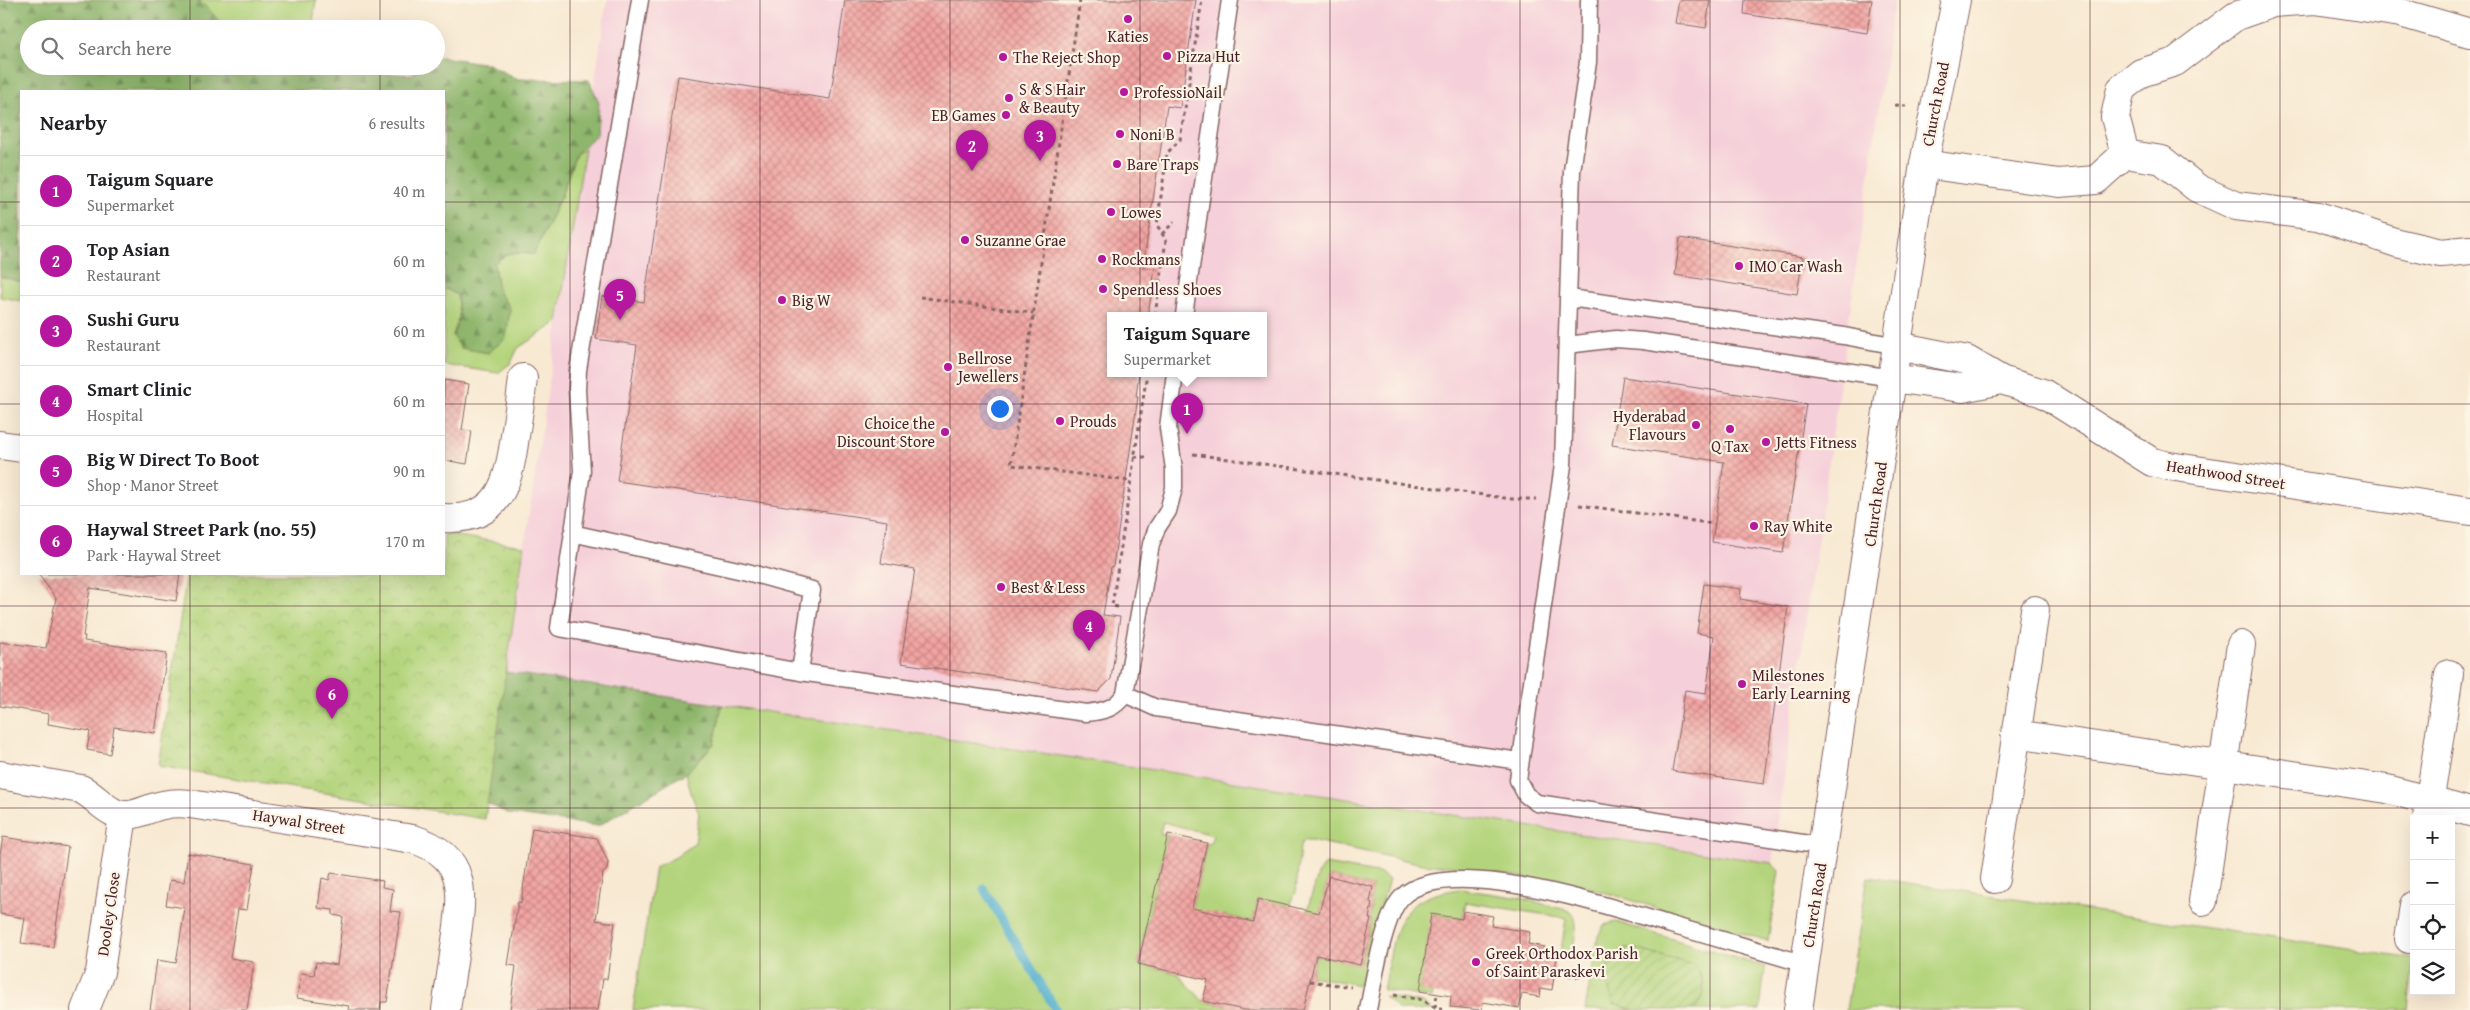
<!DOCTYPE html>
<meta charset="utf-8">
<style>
:root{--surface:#fff;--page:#f6f6f6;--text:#202124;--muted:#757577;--line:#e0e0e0;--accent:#b5179e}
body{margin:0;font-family:"Gentium Book Plus",serif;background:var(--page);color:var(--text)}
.controls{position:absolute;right:15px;bottom:15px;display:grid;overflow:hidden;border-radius:0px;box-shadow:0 5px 20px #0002}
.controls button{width:45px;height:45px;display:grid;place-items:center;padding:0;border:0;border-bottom:1px solid var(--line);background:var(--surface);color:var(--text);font:25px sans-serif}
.you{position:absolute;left:999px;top:408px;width:18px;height:18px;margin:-12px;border:4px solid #fff;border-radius:50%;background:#1a73e8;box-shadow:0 0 0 8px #1a73e833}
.badge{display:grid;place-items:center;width:32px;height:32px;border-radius:50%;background:var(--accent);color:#fff;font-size:16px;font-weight:700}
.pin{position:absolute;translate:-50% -41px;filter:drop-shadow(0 1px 2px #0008)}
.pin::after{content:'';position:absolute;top:26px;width:18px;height:15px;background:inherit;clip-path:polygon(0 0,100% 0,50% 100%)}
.popup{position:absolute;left:1107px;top:312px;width:160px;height:65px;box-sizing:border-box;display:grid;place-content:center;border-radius:0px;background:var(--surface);filter:drop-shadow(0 1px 4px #0005);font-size:16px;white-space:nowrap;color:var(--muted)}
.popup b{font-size:19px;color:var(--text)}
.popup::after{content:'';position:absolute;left:50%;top:100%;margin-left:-10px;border:10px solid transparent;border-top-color:var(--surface)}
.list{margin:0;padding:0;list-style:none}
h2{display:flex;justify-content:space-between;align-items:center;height:65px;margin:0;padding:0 20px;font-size:21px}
h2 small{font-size:16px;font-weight:400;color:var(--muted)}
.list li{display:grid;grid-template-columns:32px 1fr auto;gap:15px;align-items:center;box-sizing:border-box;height:70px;padding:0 20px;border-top:1px solid var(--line)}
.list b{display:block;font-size:19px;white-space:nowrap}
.list p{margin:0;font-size:16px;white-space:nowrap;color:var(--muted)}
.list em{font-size:16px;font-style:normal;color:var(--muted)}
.icon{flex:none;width:28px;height:28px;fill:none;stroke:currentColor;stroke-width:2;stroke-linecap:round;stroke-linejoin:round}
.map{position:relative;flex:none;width:2470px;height:1010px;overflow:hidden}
.search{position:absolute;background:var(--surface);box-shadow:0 5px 20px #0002;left:20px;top:20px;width:425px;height:55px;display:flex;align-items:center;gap:12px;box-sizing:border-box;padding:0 18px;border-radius:28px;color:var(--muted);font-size:19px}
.panel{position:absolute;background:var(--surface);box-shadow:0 5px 20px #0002;left:20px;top:90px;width:425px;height:485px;border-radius:0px}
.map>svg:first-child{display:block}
.built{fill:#f5cfd9;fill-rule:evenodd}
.grass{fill:#b3d47c;stroke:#7e7a54}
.forest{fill:url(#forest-firs);stroke:#6c6a4c}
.park{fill:url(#park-crowns);stroke:#7e7a54}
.garden{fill:url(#garden-furrows);stroke:#7e7a54}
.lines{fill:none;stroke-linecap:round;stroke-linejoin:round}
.stream{stroke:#4dadcc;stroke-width:9}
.building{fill:url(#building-cross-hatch)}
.service-casing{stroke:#876665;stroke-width:19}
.minor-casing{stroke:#876665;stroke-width:30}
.tertiary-casing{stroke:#876665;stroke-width:30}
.path{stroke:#876665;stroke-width:3;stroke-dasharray:4 4;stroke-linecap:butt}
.service{stroke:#fff;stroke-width:16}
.minor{stroke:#fff;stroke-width:28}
.tertiary{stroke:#fff;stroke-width:28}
.grid{fill:none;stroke:#4a1f2b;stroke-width:1;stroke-opacity:0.55}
.poi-dot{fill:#b5179e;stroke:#fcf5e5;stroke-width:2}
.labels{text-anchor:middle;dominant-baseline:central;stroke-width:4.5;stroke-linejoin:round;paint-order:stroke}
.poi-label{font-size:16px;fill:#4a1f2b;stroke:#fcf5e5;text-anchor:start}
.street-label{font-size:16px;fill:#4a1f2b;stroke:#fcf5e5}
</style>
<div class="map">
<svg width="2470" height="1010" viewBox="0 0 2470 1010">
<defs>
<pattern id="forest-firs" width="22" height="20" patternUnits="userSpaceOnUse" patternTransform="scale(1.25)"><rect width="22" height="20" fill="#8eb66c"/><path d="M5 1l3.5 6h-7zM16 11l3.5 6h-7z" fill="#769359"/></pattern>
<pattern id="park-crowns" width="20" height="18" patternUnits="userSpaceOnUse" patternTransform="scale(1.25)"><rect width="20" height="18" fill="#b3d47c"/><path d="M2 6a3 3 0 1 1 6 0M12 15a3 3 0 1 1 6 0" fill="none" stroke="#9bb66b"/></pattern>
<pattern id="garden-furrows" width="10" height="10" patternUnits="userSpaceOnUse" patternTransform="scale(1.25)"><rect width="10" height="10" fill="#b3d47c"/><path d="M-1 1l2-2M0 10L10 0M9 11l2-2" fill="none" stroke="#9bb66b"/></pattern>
<pattern id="building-cross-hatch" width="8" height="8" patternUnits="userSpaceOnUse" patternTransform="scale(1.25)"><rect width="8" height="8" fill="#f2a4a2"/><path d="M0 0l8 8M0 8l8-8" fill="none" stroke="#c68584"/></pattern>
</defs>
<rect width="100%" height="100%" fill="#fcf5e5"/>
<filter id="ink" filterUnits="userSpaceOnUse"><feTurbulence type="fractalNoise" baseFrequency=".02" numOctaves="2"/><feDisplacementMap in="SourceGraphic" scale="10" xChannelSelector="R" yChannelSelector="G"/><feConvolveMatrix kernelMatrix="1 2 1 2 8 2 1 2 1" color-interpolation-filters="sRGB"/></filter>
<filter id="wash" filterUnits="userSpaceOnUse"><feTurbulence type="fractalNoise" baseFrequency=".0096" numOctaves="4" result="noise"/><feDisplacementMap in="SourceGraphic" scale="20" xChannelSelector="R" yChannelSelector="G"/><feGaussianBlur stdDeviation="1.12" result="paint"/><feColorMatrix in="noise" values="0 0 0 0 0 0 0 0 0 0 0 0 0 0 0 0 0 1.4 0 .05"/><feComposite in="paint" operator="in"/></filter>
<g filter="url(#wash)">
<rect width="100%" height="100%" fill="#f8e9d2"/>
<path class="built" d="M607,0H1894L1772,863L505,672ZM1111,315H1263V373H1111Z"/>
<path class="grass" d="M199,0H316L312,29H234L220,21Z
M585,148L558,322L518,348L511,363L498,373L444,365V288L457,295L459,316L453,336L510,309L498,291L494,263L509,253L534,254L561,196L576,154Z
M0,276L21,282V301L0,297Z
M722,705L1772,863L1779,871L1768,941L1577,884L1576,887L1469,868L1423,864L1310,840H1304L1300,846L1296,892L1290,906L1258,900L1253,922L1223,915L1183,946L1207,843L1210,844L1213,835L1163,822L1160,833L1168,834L1138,964L1177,973L1203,1001L1243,1010H633L655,867L676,857L695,843L699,814L691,793L686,773L714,744Z
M1325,864L1382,874L1389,880L1375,927L1366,974L1359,985L1311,976L1316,955L1360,964L1371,920L1369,919L1372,903L1370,902L1373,887L1329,876L1316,926L1303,923L1319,872Z
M1868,877L2414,959L2408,1010H1846Z
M1460,889L1521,898L1570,911C1582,921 1573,945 1570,959L1560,958L1566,918L1465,902L1462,919L1432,914L1420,990L1433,993L1432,998L1383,990C1396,932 1391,898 1460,889Z
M1616,922L1765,967L1760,1010H1693C1705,999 1706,987 1700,973L1608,986L1614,1003L1633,1010H1585L1598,936L1604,925Z
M1384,996L1423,1003L1431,1010H1399Z"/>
<path class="forest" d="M0,0H199L220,21L234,29H29V66H369L378,73L411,75L422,66H436V56L488,64L517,79L589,80L599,102L597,134L576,154L561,196L534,254L509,253L494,263L498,291L510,309L506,338L488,353L461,348L453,336L459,316L457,295L444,288V91H21V282L0,276Z
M505,672L722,705L714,744L686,773L598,826L509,814L476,798L485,698Z"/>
<path class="park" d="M444,534L524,546L485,819L158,766L187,574H444Z"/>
<path class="garden" d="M1624,949H1636L1694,965C1705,981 1709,996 1693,1010H1633L1614,1003C1605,983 1601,960 1624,949Z"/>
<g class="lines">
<path class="stream" d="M984,889L1056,1010"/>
</g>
<g id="blocks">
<path class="building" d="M845,0H1196L1180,108L1167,106L1143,267L1155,268L1148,315H1111V373H1139L1136,397H1138L1113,566L1111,567L1103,615L1120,617L1111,679L1098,692L901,663L915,569L881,563L887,521L617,481L637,345L596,339L602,296L644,302L678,76L830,99Z
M1679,0H1710L1706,28L1675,23Z
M1745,0H1872L1867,33L1744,14Z
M1680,238L1803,257L1797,294L1675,275Z
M1623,377L1806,404L1783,553L1712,542L1724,462L1612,445Z
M444,380L469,384L462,430L472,431L467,464L444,460Z
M38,574H180L176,601L90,588L83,636H85L84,641L167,653L155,733L114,727L110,754L87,750L90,731L48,724L49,714L0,706V642L46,648L56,598Z
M1704,584L1741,589L1740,599L1788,607L1764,784L1672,771L1685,690L1706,693L1714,636L1697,633Z
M532,828L597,838L608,862L607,870L603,873L596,920L615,923L607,979H603L598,1010H510L516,966L508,965L518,902L521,903Z
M1168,834L1207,843L1192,908L1253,922L1258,899L1319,913L1329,876L1373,887L1370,902L1372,903L1369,919H1371L1360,965L1316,955L1303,1010H1244L1203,1001L1208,980L1138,964Z
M3,837L68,847L53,947L21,943L25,918L0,914V854Z
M188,853L254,864L247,910L238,909L230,958L254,962L247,1010H150L157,960L176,963L185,908L166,905L170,880L184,882Z
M331,873L383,881L382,887L393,889L390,911L401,912L387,1002H381L380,1010H348L349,1006L297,998L301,973L314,975L316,962L337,965L343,917L333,915V910L318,908L322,878L329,880Z
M1463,911L1493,916L1491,926L1530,932L1528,944L1545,947L1544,954L1557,956L1552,990L1541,988L1540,997L1522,994L1519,1008L1483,1002L1482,1010L1450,1007L1451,996L1420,991L1431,914L1462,919Z"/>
</g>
</g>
<g filter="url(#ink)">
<use href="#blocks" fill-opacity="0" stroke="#876665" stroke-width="1"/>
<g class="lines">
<defs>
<path id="service" d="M640,0L578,370L577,390L582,471L559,628L800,672L1086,713C1104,711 1115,709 1125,694L1151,544L1157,528L1168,511L1174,488V469L1168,428L1175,373
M1589,0L1588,62L1572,171L1563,465L1518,780L1526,795L1537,803L1823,846
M1569,298L1844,336L1897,346
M1184,315L1230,0
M1567,345L1616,339L1643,341L1893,378
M572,533L747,572L812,590L800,672
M1125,694L1156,708L1519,761
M1368,1010C1373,984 1384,913 1403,896C1450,853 1615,908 1671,925C1715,938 1760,951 1805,964"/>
<path id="minor" d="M2125,154L2115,117L2121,89L2141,73L2175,62L2236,16L2273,3L2315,0L2401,13L2470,33
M2125,154L2162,160L2197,188L2236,206L2318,216L2397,243L2441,253L2470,250
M1924,164L2059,183L2096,180L2125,154
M1897,346L1967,360L2001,380L2043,393L2152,462L2169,466L2470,511
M1893,378L1962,388L2001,380
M0,445L21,448
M444,518C500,521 509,482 515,436C518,417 521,397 523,378
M2015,734L2387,789L2470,812
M0,775L81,789C93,795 101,806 113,812C130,821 146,808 163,805C172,803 181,803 190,804L413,839C468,856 463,893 456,941C453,964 449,987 446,1010
M2427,818L2449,674
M1995,879L2035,610
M2203,901L2241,645
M2409,939L2414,905
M85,1010L100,972L123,815"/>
<path id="tertiary" d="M1798,1010L1924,164L1956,0"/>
</defs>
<use href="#service" class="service-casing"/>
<use href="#minor" class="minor-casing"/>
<use href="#tertiary" class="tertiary-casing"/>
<path class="path" d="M1080,0L1011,465L1130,481
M1895,105L1906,106
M1162,234L1174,222
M920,297L1033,313
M1155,315L1166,240L1157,225L1167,153L1180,140L1202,0
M1193,454L1512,499H1536
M1134,457H1150
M1579,505L1715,524
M1118,607L1112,606L1147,373
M1568,975L1580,977
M1310,981L1351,987
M1394,995L1423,1000L1435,1008L1445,1010
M1435,1008L1437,994"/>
<use href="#service" class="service"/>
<use href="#minor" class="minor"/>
<use href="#tertiary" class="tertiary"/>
</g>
</g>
<path class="grid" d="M190,0V29M380,0V29M570,0V1010M760,0V1010M950,0V1010M1140,0V1010M1330,0V1010M1520,0V1010M1710,0V1010M1900,0V1010M2090,0V1010M2280,0V1010M190,66V91M380,66V91M0,202H21M444,202H2470M0,404H21M444,404H2470M190,574V1010M380,574V1010M0,606H2470M0,808H2470"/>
<g class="poi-dot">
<circle cx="1128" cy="19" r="5"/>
<circle cx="1167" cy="56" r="5"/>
<circle cx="1003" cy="57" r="5"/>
<circle cx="1124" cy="92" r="5"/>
<circle cx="1009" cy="98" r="5"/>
<circle cx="1006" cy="115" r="5"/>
<circle cx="1120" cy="134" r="5"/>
<circle cx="1117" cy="164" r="5"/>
<circle cx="1111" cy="212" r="5"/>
<circle cx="965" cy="240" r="5"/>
<circle cx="1102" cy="259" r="5"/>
<circle cx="1739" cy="266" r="5"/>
<circle cx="1103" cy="289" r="5"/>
<circle cx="782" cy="300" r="5"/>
<circle cx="948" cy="367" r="5"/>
<circle cx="1060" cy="421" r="5"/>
<circle cx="1696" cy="425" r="5"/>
<circle cx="1730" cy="429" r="5"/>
<circle cx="945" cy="432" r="5"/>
<circle cx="1766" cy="442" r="5"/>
<circle cx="1754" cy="526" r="5"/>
<circle cx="1001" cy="587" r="5"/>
<circle cx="1742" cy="684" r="5"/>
<circle cx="1476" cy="962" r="5"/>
</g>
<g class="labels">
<g class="poi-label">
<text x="1128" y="36" text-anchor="middle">Katies</text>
<text x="1177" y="56">Pizza Hut</text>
<text x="1013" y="57">The Reject Shop</text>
<text x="1019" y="89">S &amp; S Hair<tspan x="1019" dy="18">&amp; Beauty</tspan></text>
<text x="1134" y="92">ProfessioNail</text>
<text x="996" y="115" text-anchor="end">EB Games</text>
<text x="1130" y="134">Noni B</text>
<text x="1127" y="164">Bare Traps</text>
<text x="1121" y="212">Lowes</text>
<text x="975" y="240">Suzanne Grae</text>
<text x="1112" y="259">Rockmans</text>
<text x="1749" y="266">IMO Car Wash</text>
<text x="1113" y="289">Spendless Shoes</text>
<text x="792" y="300">Big W</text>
<text x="958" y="358">Bellrose<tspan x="958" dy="18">Jewellers</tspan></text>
<text x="1686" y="416" text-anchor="end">Hyderabad<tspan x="1686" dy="18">Flavours</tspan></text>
<text x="1070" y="421">Prouds</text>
<text x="935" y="423" text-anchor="end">Choice the<tspan x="935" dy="18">Discount Store</tspan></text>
<text x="1776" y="442">Jetts Fitness</text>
<text x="1730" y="446" text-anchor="middle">Q Tax</text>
<text x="1764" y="526">Ray White</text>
<text x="1011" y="587">Best &amp; Less</text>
<text x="1752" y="675">Milestones<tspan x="1752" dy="18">Early Learning</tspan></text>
<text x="1486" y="953">Greek Orthodox Parish<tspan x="1486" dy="18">of Saint Paraskevi</tspan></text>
</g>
<g class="street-label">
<text transform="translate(1935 104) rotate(-79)">Church Road</text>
<text transform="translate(2226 474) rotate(9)">Heathwood Street</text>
<text transform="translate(1875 504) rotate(-82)">Church Road</text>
<text transform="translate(299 821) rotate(9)">Haywal Street</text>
<text transform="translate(1814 905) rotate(-81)">Church Road</text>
<text transform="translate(108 914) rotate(-82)">Dooley Close</text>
</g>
</g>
</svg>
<div class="controls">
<button>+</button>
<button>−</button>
<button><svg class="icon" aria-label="locate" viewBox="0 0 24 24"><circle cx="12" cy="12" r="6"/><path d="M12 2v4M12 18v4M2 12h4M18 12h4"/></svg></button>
<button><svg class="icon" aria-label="layers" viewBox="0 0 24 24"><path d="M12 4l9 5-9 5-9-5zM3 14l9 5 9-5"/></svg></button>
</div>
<div class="you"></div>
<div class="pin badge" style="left:1187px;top:434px">1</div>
<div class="popup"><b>Taigum Square</b>Supermarket</div>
<div class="pin badge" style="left:972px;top:171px">2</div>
<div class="pin badge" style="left:1040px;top:161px">3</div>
<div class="pin badge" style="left:1089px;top:651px">4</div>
<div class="pin badge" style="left:620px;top:320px">5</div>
<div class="pin badge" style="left:332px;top:719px">6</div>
<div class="search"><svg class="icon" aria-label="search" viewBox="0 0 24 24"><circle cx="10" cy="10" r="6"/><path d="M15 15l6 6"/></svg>Search here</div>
<section class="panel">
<h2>Nearby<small>6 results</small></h2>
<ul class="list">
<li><span class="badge">1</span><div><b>Taigum Square</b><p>Supermarket</p></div><em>40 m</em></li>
<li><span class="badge">2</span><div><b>Top Asian</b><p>Restaurant</p></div><em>60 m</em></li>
<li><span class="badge">3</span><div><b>Sushi Guru</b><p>Restaurant</p></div><em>60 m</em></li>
<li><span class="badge">4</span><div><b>Smart Clinic</b><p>Hospital</p></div><em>60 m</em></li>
<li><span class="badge">5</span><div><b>Big W Direct To Boot</b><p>Shop · Manor Street</p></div><em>90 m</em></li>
<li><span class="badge">6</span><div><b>Haywal Street Park (no. 55)</b><p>Park · Haywal Street</p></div><em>170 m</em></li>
</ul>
</section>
</div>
